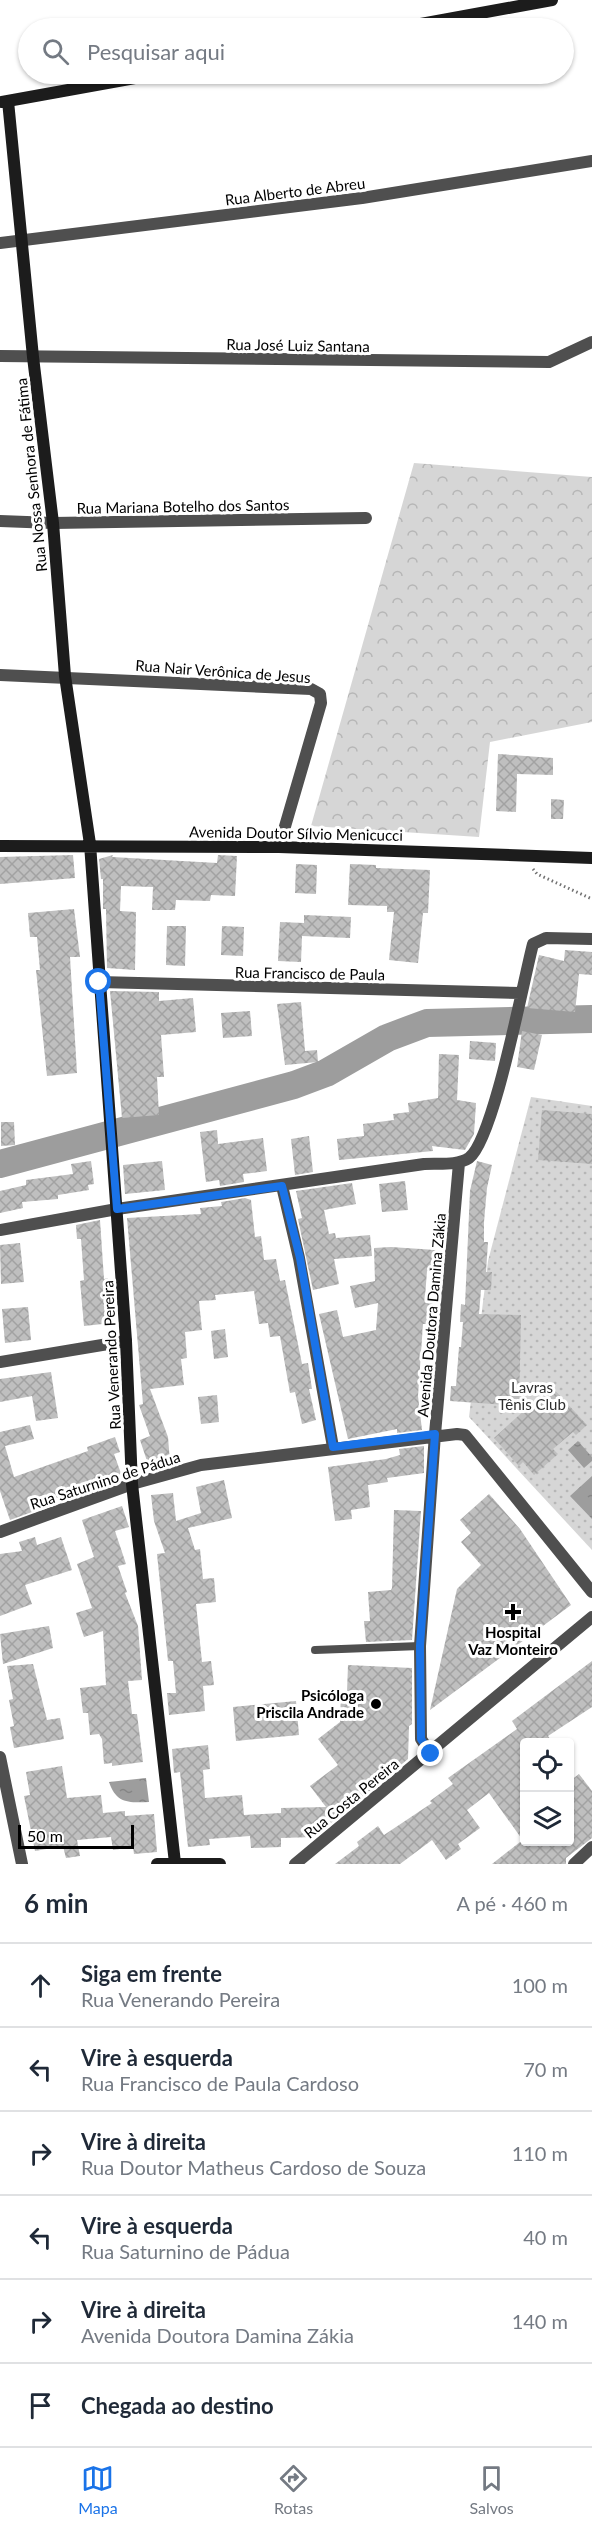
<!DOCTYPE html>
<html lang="pt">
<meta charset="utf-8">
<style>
:root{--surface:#fff;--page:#f6f6f7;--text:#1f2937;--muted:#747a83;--line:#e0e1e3;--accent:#1a73e8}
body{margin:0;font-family:Lato,sans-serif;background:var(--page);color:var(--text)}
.controls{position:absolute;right:18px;bottom:18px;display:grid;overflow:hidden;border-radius:6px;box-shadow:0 2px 4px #0004}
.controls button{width:54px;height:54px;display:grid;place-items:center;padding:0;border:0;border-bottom:2px solid var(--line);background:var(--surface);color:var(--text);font:30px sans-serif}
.scale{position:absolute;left:18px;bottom:15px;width:116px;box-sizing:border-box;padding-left:6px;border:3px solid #000;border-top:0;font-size:16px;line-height:21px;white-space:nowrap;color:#000;-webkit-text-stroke:4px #fff;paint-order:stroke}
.stop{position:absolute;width:18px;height:18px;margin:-14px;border:4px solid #1a73e8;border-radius:50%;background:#fff}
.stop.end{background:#1a73e8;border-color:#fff;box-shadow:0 2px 6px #0008}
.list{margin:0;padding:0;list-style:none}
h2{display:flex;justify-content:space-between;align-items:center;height:78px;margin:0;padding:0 24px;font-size:26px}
h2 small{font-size:20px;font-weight:400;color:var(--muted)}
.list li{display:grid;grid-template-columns:39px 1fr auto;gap:18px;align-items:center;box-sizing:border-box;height:84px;padding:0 24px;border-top:2px solid var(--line)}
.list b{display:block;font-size:22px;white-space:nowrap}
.list p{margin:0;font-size:20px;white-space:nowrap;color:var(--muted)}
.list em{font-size:20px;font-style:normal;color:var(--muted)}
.icon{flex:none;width:33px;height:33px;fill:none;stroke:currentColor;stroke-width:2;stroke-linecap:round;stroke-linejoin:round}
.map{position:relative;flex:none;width:592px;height:1864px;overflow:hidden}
.search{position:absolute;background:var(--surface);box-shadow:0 2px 4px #0004;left:18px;right:18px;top:18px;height:66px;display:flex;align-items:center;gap:15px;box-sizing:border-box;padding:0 21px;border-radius:33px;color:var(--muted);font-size:22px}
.sheet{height:582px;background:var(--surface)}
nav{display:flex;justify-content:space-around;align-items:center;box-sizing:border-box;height:84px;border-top:2px solid var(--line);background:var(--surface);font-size:16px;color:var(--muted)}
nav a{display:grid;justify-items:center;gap:3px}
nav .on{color:var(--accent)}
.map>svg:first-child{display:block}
.forest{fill:url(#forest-crowns)}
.park{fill:url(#park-dots)}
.water{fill:url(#water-ripples)}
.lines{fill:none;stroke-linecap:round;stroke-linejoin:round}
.river{stroke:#9d9d9d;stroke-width:28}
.building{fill:url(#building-cross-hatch)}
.path{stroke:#717171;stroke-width:3;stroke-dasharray:1.5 3;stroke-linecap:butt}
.lane{stroke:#4f4f4f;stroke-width:8}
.street{stroke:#4f4f4f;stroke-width:12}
.secondary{stroke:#1c1c1c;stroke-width:12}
.route{stroke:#1a73e8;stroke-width:8}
.poi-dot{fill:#000;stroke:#fff;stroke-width:2}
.labels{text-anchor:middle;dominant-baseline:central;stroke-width:6;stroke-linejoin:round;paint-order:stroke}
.street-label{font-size:15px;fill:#000;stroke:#fff}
.park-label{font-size:15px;fill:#2d2d2d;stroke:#fff}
.poi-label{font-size:15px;font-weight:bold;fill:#000;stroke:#fff}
</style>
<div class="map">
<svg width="592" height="1864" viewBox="0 0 592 1864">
<defs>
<pattern id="forest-crowns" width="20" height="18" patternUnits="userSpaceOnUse" patternTransform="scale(1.5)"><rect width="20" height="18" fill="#d6d6d6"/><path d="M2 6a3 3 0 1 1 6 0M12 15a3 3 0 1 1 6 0" fill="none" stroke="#b6b6b6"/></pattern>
<pattern id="park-dots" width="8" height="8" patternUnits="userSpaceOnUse" patternTransform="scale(1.5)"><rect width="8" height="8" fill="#d6d6d6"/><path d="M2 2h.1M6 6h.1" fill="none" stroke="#b6b6b6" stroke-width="1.8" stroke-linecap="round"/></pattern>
<pattern id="water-ripples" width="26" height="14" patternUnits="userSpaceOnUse" patternTransform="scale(1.5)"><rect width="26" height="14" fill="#9d9d9d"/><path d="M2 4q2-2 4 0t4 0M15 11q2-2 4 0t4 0" fill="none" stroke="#858585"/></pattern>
<pattern id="building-cross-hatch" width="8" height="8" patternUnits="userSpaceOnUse" patternTransform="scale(1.5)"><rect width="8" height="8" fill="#bfbfbf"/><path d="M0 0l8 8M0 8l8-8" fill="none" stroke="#a2a2a2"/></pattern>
</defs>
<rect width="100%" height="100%" fill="#fff"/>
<path class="forest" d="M414,463L592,477V722L490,742L479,837L311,826Z"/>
<path class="park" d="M531,1097L592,1106V1550L469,1417L488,1261Z"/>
<path class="water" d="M578,1441L592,1457V1461L584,1468L568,1450Z
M592,1476V1519L570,1496Z
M146,1778L149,1802C128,1803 116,1803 109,1782Z"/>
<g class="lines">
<path class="river" d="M0,1164L294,1085L326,1073L387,1038L427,1023L592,1019"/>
</g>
<path class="building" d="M498,754L553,758V775L517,774L516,812L496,811Z
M551,799L564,800L563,819H551Z
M73,855L75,878L0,884V857Z
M113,855L112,857L217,863L218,855L237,856L235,896L211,895L210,901L176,900L175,910H152L153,887L121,886L120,911L136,912L135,970L107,968L106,909H103V879H101L99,859Z
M296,864L317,865L316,894L295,893Z
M350,864L376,865V868L430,870L428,913H423L418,963L389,960L394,912H387V906L348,905Z
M74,909L80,957H70L77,1073L47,1076L36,970H40L37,937H30L28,913Z
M304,915L351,917L350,938L302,936L301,962L278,961L280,922L304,923Z
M167,926H186L185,966L166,965Z
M222,926L244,927L243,956L221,955Z
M565,950L592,952V975L579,974L575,1012L527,1008L539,955L564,961Z
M110,991L159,992V1001L193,998L196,1032L161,1035L164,1077H157L159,1115L122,1118Z
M301,1002L305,1051L317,1050L318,1062L285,1065L277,1004Z
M250,1011L252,1036L223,1038L221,1013Z
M522,1031L542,1035L534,1070L517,1067Z
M470,1041L496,1043L495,1061L469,1059Z
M439,1054L459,1055L457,1100L476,1103L474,1134L465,1150L432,1146L433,1151L339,1160L337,1139L364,1136L363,1124L394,1120L393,1114L409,1112L408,1103L438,1098Z
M542,1110L592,1114V1164L538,1160Z
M1,1122H14L15,1145L1,1146Z
M217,1130L218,1144L263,1138L267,1171L243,1174L244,1182L220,1186L219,1180L206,1182L200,1132Z
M309,1136L313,1172L295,1175L291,1139Z
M91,1161L94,1184L88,1185L89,1190L58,1195V1199L22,1202L23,1208L0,1213V1191L26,1185V1180L73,1174L71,1164Z
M162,1161L165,1190L125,1194L123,1165Z
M477,1161L492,1165L487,1188L484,1222V1242H488L486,1272H492L491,1290H481L479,1314L521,1315L519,1406L450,1401L451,1386H456L459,1347H461L463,1322H460L461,1304L465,1305L470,1191Z
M405,1181L408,1210L382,1212L379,1184Z
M352,1183L356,1204L324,1210L329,1234L335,1233L336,1238L370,1235L372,1256L334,1259L339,1284L313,1290L298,1219L302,1218L296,1191Z
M245,1198L251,1200L255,1237L261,1236L264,1260L276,1259L280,1281L285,1280L302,1364L308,1363L312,1389H309L316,1420L302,1424L295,1392L290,1393L280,1336L270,1337L268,1323L259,1324L254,1291L215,1295L216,1300L199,1301L202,1330L185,1332L187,1358L181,1359L184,1385L150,1389L168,1437L170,1462L150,1470L140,1440L150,1436L139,1405L143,1404L127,1218L201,1214L200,1208L222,1206L221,1202Z
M100,1220L104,1279L108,1278L112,1323L84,1326L80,1281L84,1280L81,1239H77L76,1225Z
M20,1243L24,1282L1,1284L0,1245Z
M391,1247L436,1250L435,1272L427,1271L425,1297H433L431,1324H423L418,1396L422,1430L397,1433V1429L348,1439L319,1314L337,1310L343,1337L376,1330L378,1303L355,1308L350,1286L375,1281L374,1248Z
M28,1307L31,1340L5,1343L2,1309Z
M225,1329L228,1357L214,1359L211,1331Z
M51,1372L58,1418L36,1421L32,1396L0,1402V1379Z
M551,1386L587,1425L576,1435L573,1432L553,1449L558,1454L534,1475L523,1462L519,1466L494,1438Z
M217,1395L219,1422L201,1424L198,1397Z
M30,1425L34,1439L5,1446L14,1477L88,1451L87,1447L115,1437L120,1452L114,1454L123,1479L101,1486L99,1481L70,1492L71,1494L53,1500L54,1504L10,1520L0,1491V1432Z
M424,1446V1473L387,1478L388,1482L368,1485L370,1507L351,1510L352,1519L335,1521L328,1467L386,1459L400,1455L399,1449Z
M224,1480L232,1518L188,1528L195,1550L200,1549L203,1579L214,1578L216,1602L196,1604L202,1662L211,1661L214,1685L203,1686L205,1711L169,1715L167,1693H176L173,1661H168L157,1554L165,1553L154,1521L151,1495L173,1493L176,1521L201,1513L196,1487Z
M489,1494L520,1529L571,1605L430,1710L457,1589L481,1565L461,1542L471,1533L460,1520Z
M122,1506L129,1527L115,1531L126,1564L118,1566L127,1592L125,1593L138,1626L142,1680L128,1681L132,1714H137L143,1762L112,1766V1763L104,1764L102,1739L99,1734L90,1735L88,1713H83L80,1688L106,1685L103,1631L84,1637L76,1613L92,1608L77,1564L94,1557L82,1520Z
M394,1510L421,1511L412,1640L366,1642L364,1621H370L368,1592L391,1590L392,1588Z
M35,1537L37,1545L61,1537L72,1570L25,1585L32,1604L0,1616V1554L22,1551L19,1542Z
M49,1626L53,1648L3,1664L0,1634Z
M592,1661V1707L548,1736L553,1743H525V1842H570V1781L579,1774L592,1791V1838L566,1858V1864H492L520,1842H524L489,1793L467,1810L480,1828L458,1844L461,1849L446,1860L432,1840L400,1864H335L359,1846L357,1842L378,1826L384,1835L432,1803L430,1801L453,1784L448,1778L517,1729L512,1721Z
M33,1664L47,1720L60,1718L64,1739L14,1748L10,1727L14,1726L9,1700L13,1699L7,1666Z
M348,1665L412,1668V1724L409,1726L408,1759L314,1837L281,1838V1847L251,1848L250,1836L209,1839L210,1845L188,1847L180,1772L174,1773L172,1749L208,1745L210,1769L203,1770L205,1798L242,1795L244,1815L281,1813V1808L326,1807L310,1786L338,1765L318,1739L340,1722L341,1691L347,1692Z
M296,1701L299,1735L236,1741L233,1707Z
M62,1766L67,1798L101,1795L103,1813L125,1811V1816L154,1814L157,1852L134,1854L133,1847L113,1850L111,1837L77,1840L80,1856L66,1858L63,1846L35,1851L24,1796L30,1795L26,1772Z"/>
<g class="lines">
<path class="path" d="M533,869L537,874L592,899"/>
<path class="lane" d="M315,1650L420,1646"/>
<path class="street" d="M0,243L362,198L592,161
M0,356L549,362L592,342
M0,521L53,523L366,518
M0,675L311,689L320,694L321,703L279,847
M99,982L520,993
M282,1186L299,1258L333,1447
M0,1230L117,1209L424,1164C438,1163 457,1166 469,1158C494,1139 523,982 533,944L546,938L592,939
M0,1362L126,1341
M0,1532L132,1484L201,1465L457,1434L465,1435L474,1446L592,1592
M431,1754L421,1739L420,1646L435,1434L459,1163
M0,1757L22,1864
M295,1864L592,1617
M574,1864L592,1847"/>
<path class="secondary" d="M399,28L552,0
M8,101L33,357L53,523L65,676L90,844L126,1341L132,1484L175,1863
M2,102L157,74
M0,846L279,847L592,858
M157,1864H220"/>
</g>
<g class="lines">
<path class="route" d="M99,982L117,1209L282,1186L300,1258L333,1447L435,1434L420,1646L421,1739L431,1754"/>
</g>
<g class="poi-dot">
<path d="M510 1603h6v6h6v6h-6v6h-6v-6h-6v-6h6z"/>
<circle cx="376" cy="1704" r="6"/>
</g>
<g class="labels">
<g class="street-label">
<text transform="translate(295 191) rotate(-7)">Rua Alberto de Abreu</text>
<text transform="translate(298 345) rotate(1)">Rua José Luiz Santana</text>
<text transform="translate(31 475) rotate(-96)">Rua Nossa Senhora de Fátima</text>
<text transform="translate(183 506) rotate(-1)">Rua Mariana Botelho dos Santos</text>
<text transform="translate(223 671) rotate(4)">Rua Nair Verônica de Jesus</text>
<text transform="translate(296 833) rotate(1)">Avenida Doutor Sílvio Menicucci</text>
<text transform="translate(310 973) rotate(1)">Rua Francisco de Paula</text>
<text transform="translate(431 1315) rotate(-85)">Avenida Doutora Damina Zákia</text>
<text transform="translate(111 1355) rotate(-93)">Rua Venerando Pereira</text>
<text transform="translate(105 1480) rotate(-18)">Rua Saturnino de Pádua</text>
<text transform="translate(351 1798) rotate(-39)">Rua Costa Pereira</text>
</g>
<g class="park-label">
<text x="532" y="1387">Lavras<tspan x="532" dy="17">Tênis Club</tspan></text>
</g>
<g class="poi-label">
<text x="513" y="1632">Hospital<tspan x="513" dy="17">Vaz Monteiro</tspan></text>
<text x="364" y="1695" text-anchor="end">Psicóloga<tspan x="364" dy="17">Priscila Andrade</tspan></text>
</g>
</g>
</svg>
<div class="controls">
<button><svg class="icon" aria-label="locate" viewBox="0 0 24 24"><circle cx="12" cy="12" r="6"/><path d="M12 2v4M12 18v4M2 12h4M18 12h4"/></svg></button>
<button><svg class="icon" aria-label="layers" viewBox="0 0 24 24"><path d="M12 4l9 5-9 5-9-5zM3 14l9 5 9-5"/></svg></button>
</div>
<div class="scale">50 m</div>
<div class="stop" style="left:99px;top:982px"></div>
<div class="stop end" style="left:431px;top:1754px"></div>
<div class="search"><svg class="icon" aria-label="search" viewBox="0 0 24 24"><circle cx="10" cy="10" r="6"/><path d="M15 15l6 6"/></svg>Pesquisar aqui</div>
</div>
<section class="sheet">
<h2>6 min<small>A pé · 460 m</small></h2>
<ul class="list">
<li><svg class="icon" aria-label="ahead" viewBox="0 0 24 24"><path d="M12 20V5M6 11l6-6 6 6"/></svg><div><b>Siga em frente</b><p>Rua Venerando Pereira</p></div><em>100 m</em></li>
<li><svg class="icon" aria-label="left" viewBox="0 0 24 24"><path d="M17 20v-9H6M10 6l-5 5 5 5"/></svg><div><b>Vire à esquerda</b><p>Rua Francisco de Paula Cardoso</p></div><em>70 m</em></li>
<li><svg class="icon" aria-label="right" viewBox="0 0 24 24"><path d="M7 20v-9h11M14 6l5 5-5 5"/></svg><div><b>Vire à direita</b><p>Rua Doutor Matheus Cardoso de Souza</p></div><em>110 m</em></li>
<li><svg class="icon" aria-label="left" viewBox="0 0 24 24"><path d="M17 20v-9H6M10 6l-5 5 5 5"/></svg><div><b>Vire à esquerda</b><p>Rua Saturnino de Pádua</p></div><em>40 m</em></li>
<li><svg class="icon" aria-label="right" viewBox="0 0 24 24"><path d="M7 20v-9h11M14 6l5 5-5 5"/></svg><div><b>Vire à direita</b><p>Avenida Doutora Damina Zákia</p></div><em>140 m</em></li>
<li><svg class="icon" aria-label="arrive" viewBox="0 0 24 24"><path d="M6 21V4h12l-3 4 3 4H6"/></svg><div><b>Chegada ao destino</b></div></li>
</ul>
</section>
<nav>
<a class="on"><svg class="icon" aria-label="map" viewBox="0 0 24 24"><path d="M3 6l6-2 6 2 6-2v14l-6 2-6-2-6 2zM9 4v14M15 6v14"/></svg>Mapa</a>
<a><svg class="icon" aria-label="directions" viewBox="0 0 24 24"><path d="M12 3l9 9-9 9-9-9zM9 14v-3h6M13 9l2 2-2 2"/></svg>Rotas</a>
<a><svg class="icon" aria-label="saved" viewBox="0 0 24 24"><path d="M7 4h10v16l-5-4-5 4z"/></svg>Salvos</a>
</nav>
